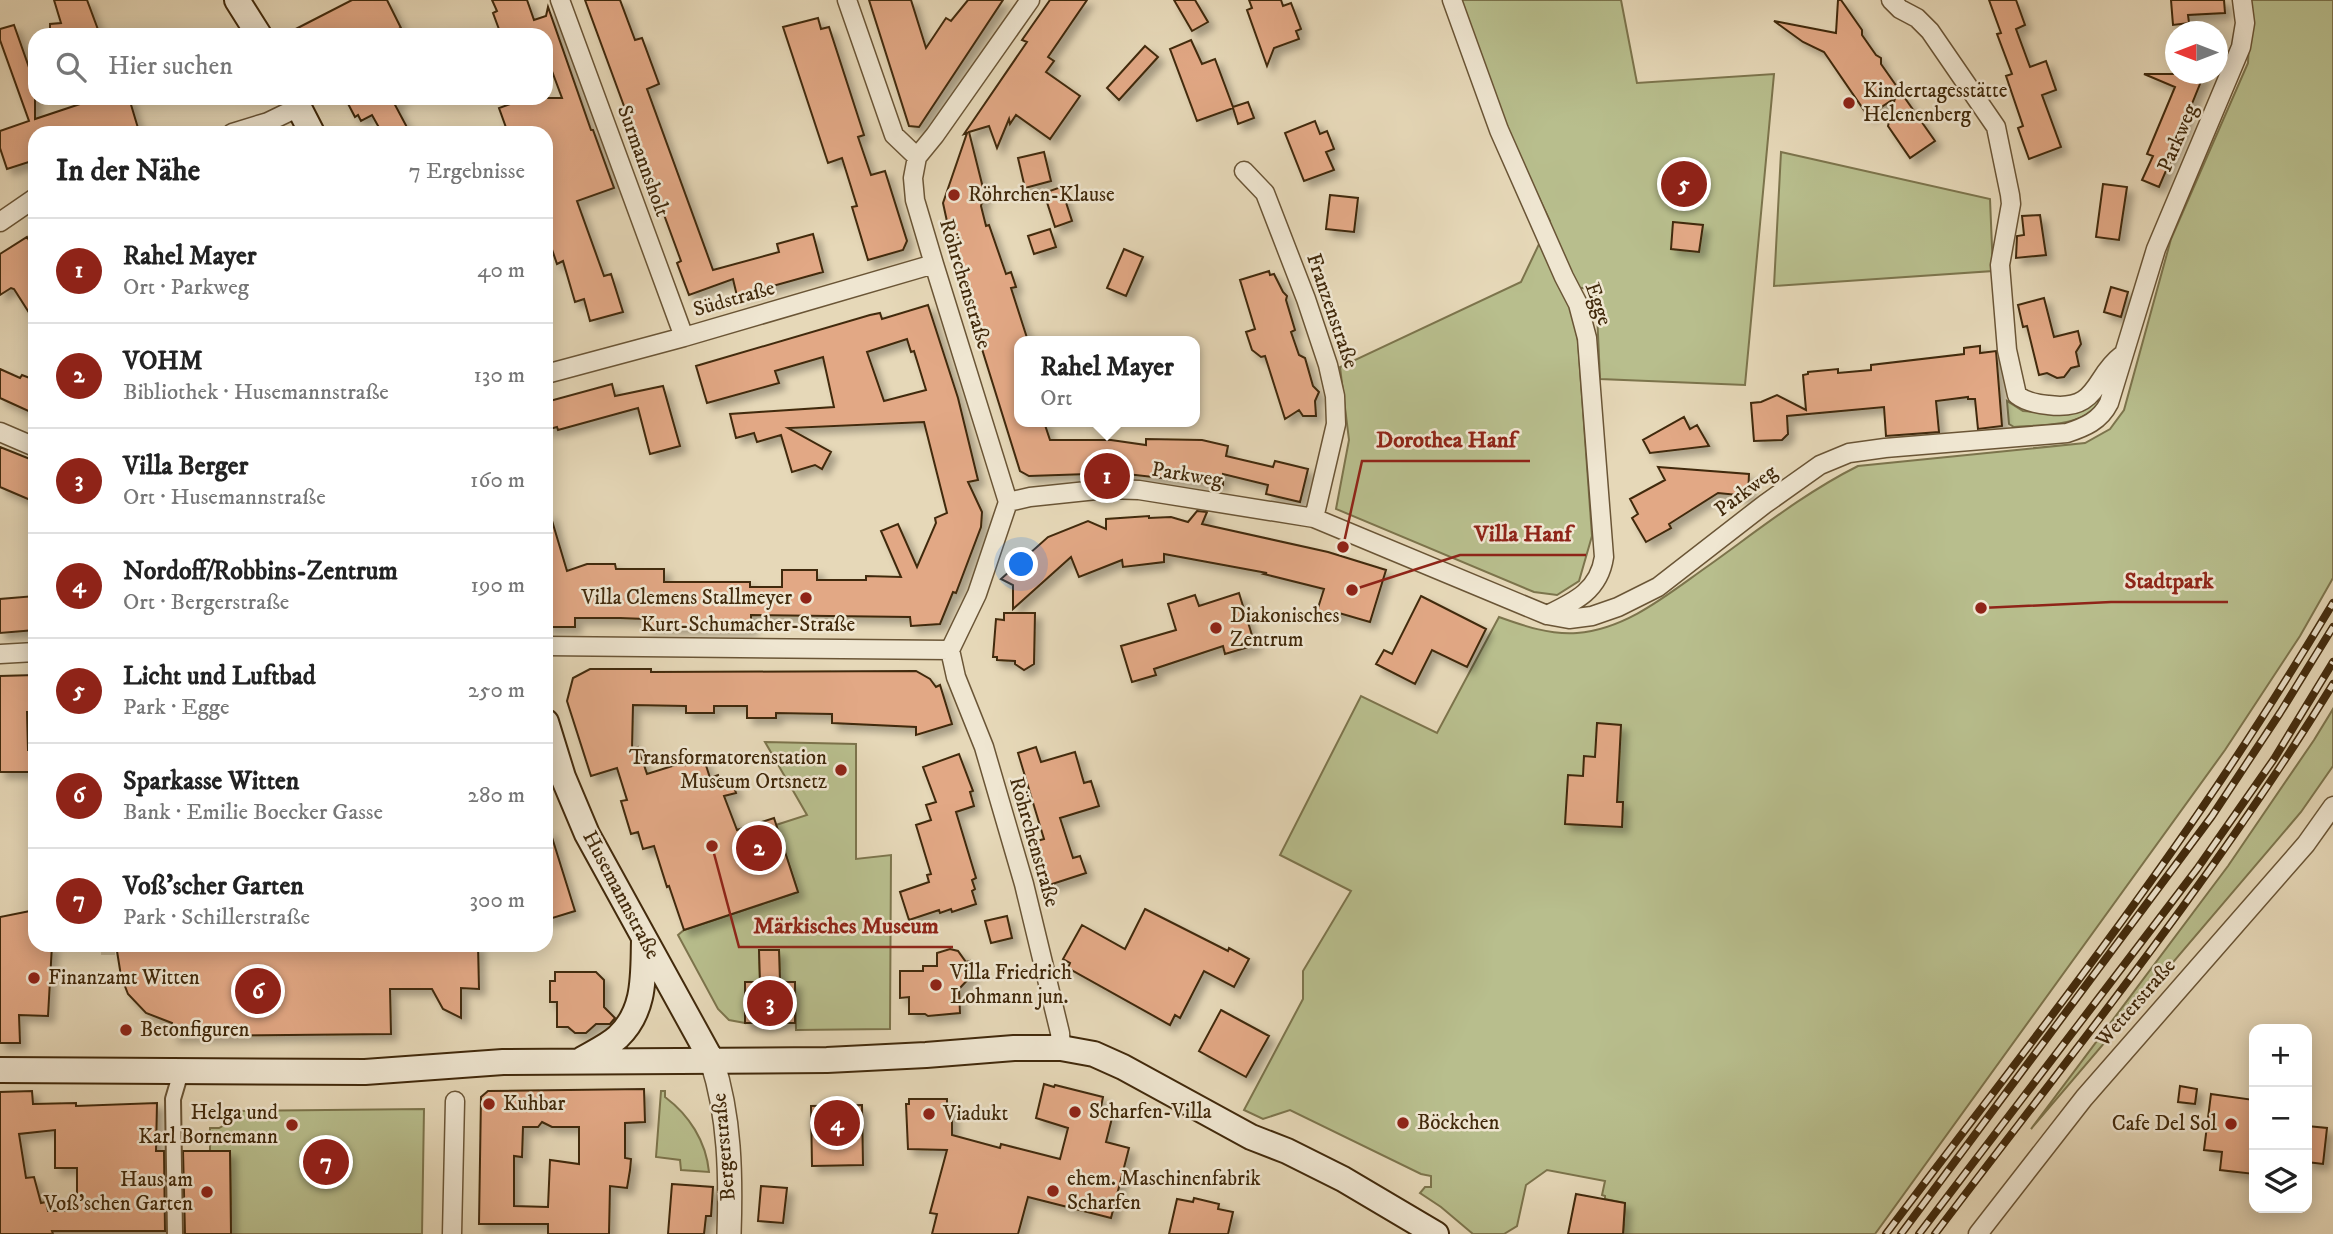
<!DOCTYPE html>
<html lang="de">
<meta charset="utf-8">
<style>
:root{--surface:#fff;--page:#f2f2f2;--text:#222;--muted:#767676;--line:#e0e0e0;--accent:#8f2418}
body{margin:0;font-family:"IM FELL DW Pica",serif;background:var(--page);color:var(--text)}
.controls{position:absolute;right:21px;bottom:21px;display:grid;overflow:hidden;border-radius:14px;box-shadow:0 4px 18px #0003}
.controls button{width:63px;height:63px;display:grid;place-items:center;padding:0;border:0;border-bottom:2px solid var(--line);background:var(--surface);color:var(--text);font:35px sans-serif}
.compass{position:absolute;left:2165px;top:21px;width:63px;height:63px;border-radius:50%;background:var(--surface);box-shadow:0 4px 18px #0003;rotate:270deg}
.you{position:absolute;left:1022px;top:565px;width:24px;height:24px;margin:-18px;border:5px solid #fff;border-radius:50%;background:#1a73e8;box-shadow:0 0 0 10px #1a73e833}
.badge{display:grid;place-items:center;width:46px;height:46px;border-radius:50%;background:var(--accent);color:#fff;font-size:23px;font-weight:700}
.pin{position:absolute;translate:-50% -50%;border:4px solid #fff;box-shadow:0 2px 7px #0006}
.popup{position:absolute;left:1014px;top:336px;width:186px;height:91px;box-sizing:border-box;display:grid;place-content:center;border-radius:14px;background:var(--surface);filter:drop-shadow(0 2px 5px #0005);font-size:23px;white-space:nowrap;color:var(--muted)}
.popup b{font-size:26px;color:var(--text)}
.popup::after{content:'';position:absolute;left:50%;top:100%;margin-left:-14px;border:14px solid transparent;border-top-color:var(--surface)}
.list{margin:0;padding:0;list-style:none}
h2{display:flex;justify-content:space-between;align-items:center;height:91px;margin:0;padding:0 28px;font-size:30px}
h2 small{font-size:23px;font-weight:400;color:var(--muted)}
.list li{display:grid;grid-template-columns:46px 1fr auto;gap:21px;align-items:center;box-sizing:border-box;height:105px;padding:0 28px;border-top:2px solid var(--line)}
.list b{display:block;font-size:26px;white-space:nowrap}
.list p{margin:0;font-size:23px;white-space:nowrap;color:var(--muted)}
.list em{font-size:23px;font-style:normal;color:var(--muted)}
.icon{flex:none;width:38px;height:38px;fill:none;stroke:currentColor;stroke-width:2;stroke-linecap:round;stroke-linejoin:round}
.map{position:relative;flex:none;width:2333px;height:1234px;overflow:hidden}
.search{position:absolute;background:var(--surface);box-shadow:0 4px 18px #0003;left:28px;top:28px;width:525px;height:77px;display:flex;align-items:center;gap:18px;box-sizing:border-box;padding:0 24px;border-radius:21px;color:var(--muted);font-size:26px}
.panel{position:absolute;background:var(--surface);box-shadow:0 4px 18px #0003;left:28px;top:126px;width:525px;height:826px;border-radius:21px}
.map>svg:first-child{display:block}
.green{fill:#b8be8d;stroke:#7c744c;stroke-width:2}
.building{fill:#e2a885;stroke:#41290b;stroke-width:2;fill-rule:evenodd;filter:url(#shadow)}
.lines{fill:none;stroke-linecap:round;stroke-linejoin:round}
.pedestrian-tunnel{stroke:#c5b595;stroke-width:14;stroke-dasharray:14 7;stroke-linecap:butt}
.pedestrian-casing{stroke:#6a5536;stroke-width:18}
.minor-casing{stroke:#6a5536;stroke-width:21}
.tertiary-casing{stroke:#6a5536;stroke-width:26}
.secondary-casing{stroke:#41290b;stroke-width:28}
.pedestrian{stroke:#efe6d1;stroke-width:14}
.minor{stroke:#efe6d1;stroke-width:18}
.tertiary{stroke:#efe6d1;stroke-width:23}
.secondary{stroke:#efe6d1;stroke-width:24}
.rail-casing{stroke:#41290b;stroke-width:8}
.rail{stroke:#efe6d1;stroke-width:5;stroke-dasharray:16;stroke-linecap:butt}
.poi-dot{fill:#8f2418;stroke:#efe6d1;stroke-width:2.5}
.labels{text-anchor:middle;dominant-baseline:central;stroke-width:5;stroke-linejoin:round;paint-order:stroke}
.poi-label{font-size:21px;fill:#41290b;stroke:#efe6d1;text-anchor:start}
.street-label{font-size:21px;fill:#41290b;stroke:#efe6d1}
.leader{fill:none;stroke:#8f2418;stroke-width:2.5}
.callout-dot{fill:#8f2418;stroke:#efe6d1;stroke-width:2.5}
.callout-label{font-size:23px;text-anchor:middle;font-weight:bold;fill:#8f2418;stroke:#efe6d1;stroke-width:5;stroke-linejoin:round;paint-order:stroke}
</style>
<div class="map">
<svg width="2333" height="1234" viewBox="0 0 2333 1234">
<defs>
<filter id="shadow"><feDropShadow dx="6" dy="6" stdDeviation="3.5" flood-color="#0004"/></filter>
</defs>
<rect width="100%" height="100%" fill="#e6d8b8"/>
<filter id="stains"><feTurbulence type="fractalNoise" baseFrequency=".00286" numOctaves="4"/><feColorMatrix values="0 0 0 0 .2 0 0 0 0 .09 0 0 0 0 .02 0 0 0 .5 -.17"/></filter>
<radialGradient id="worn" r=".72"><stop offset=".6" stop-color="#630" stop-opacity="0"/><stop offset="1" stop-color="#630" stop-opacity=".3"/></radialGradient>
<path class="green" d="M1460,0H1621L1637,83L1774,74L1745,385L1600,379L1596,290L1568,286L1578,341L1592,536L1579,581L1557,595L1534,592L1336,509L1349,440L1340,367L1521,282L1550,221L1506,128Z
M2251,0H2333V578L2300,636L2225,750L1875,1234H1623L1625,1203L1605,1199V1196L1602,1195L1605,1181L1547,1170L1526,1185L1517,1226L1504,1234H1473L1441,1207L1420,1193L1425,1187H1431V1176L1421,1174L1290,1110L1263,1119L1244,1110L1303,999V971L1351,891L1280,855L1361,696L1437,733L1499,617C1524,626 1550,635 1577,633C1627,629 1668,594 1708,566C1757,531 1804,493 1858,466L2085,443L2110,429L2124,410L2171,239L2248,63Z
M1781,152L1990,199L1993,271L1774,286Z
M2106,382C2102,428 2050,424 2014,427L2009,424L2007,401L2023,411L2061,414Z
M2333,709V766L2301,812L2031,1129L2228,866L2314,740Z
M765,742L856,744V859L891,855L890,1029L796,1030L795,983L780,982L779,950H759L760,982L745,983V1023L729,1020L718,1009L678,935L684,930L798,892L776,825L807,815Z
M661,1091H665V1097C689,1115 706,1141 709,1172L681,1170L680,1160L656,1157Z
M424,1109L422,1234H231L230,1151H210V1128H219L228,1123V1111Z"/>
<path class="building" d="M54,0H87L100,35H50V24L61,23Z
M352,0H387L401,28L385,35H284Z
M492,0H527L534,20L546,16L548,7L591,130H593L614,188L577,201L604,276L611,274L623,312L590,321L584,299L575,302L563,261L557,264L546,232V133H508L499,108L527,98H562L546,55V35H499L500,32L493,13L497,11Z
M585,0H620L635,40L642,38L659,84L647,89L713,270L779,252L777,244L813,234L823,272L737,296L733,279L689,295L677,263L681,261Z
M869,0H911L926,48L946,18L951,21L968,0H1003L919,127L909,126Z
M1050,0H1087L1048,57L1054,61L1046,72L1080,96L1050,139L1016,115L1010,124L1009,119L997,148L989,126L969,132L983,188L986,189L981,206L986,226L989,225L1006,274L1011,272L1016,287L1011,288L1028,341H1019V422H1044L1050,440H1111L1146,445V439L1202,440L1228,446L1226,456L1273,467L1275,461L1308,469L1300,502L1266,494L1268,485L1223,474V485L1118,473L1029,476L1020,471L958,272L943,203L967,133L964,134L1027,42L1022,40Z
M1174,0H1195L1208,22L1192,31Z
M1249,0H1281L1283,6L1291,3L1301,29L1296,31L1299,39L1274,48L1267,66L1247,10L1252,8Z
M1838,0H1841L1862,30V35L1876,55L1881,58V64L1935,141L1910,158L1888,126L1895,98L1868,116L1824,52L1803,42L1774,21L1836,33Z
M1989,0H2016L2025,25L2016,29L2030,67L2046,61L2056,90L2042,95L2061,147L2029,159L2018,128L2023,126L2006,76L2012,74L1997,34L2001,33Z
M2171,0H2224L2225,13L2188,15L2189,23L2173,25Z
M818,18L821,29L829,27L864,135L858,137L871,175L885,171L907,241L903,250L868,260L852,207L857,206L842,158L828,163L783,27Z
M14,25L31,73L35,71V119L98,98H129L138,128L123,133H35V160L7,169L0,148V131L29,121L0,40V29Z
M1191,40L1202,64L1215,59L1233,107L1248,102L1254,118L1238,124L1233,108L1197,121L1170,49Z
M1145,46L1158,57L1119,100L1107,88Z
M2144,74H2204L2185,121L2187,122L2159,187L2142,180L2153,156L2147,154L2175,87Z
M345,98H404L394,103L410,133H382L372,115L361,121L358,115L355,117Z
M1315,121L1320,134L1327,131L1334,149L1326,152L1334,170L1304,181L1285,133Z
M1044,152L1051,181L1025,188L1018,158Z
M2103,184L2127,187L2119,240L2096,237Z
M1061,187L1072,221L1055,227L1044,193Z
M1330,195L1358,198L1354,232L1326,229Z
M2040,215L2046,255L2016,258L2017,236L2024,235L2022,216Z
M1673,222L1703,225L1699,252L1671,249Z
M1050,229L1056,247L1034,254L1028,236Z
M27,237L35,250V322L14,289L11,288L0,295V254Z
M1124,249L1143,257L1126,296L1107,288Z
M1269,271L1270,275L1274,274L1283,292L1287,296L1286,300L1295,330L1291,332L1299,355L1305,358L1313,386L1319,392L1315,401L1316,416H1303L1299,410L1285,419L1265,356L1261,357L1252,350L1246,332L1255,329L1240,280Z
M2111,287L2128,292L2121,317L2104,312Z
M2044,298L2054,337L2078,331L2081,344L2076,352L2079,366L2071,368L2064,377L2057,378L2047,373L2039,375L2027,326L2023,327L2018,305Z
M928,305L958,398L978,480L968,482L982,512L981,527L956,593L953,592L940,624L911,626L910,617L751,615V629L645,627V619L620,618H575V627H546V515L550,514L567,571L587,564H615L616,569H664V582H750V587H782V570H817V580H866V576L901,577L881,531L898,524L917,567L936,523L935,518L947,513L924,422L788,428L831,452L822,469L815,465L792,472L781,435L757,442L754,433L736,438L730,414L834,407L823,357L775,371L779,383L707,403L696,366L870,315L880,313L882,319ZM907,339L911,352L914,351L926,390L884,401L867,352Z
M1980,346V353L1996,351L2002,426L1978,429L1975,399H1968V397L1936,401L1939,432L1886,436L1884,407L1787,416L1788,434L1782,440L1754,441L1751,403L1761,402L1777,395L1806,410L1803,375L1808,374V372L1838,369V373L1871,370V365L1964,354V348Z
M0,369L20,378L22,375L35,380V414L0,398Z
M612,384L615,396L663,386L680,446L650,454L638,408L558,430L557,427L546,430V402Z
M1684,417L1690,429L1697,425L1709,446L1650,453L1643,440Z
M0,447L35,461V502L0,487Z
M1658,467L1749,474L1748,496L1718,493L1669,524L1671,528L1646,542L1632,518L1638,514L1630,499L1665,480Z
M1197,511L1207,512L1202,524L1328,552L1386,570L1370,622L1339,613L1338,617L1317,611L1324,589L1264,574L1267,573L1164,554V562L1123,567L1122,560L1079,577L1071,557L1013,609V585L1001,579L1048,537L1088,521L1106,529V519L1149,516V518L1171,517L1188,522Z
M1239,593L1255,645L1225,654L1223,646L1154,669L1156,675L1132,682L1121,646L1176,630L1168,604L1195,595L1199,606Z
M35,596V630L0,633V599Z
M1421,596L1486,629L1467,667L1432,650L1415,684L1376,664L1384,650L1392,654Z
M1004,613H1035L1034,664L1024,670L1015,664V661L997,660V657H993L996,619L1004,620Z
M590,669H651V672L916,671L930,679L936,687L940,685L952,724L916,735V727L832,723V714L776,713V718H747V706H714V713H686V706L633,705L632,749L638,747L647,774L685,762L686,765L704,759L710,778L718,775L719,781L731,778L736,793L724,796L737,830L774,818L798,892L684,930L669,886L667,887L654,846L643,849L638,832L631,834L621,801L627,800L617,768L591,776L567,701L573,678Z
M35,675V712H27L28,750H35V772H0V676Z
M1597,723L1621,725L1617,802H1623L1622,827L1565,824L1568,775L1583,776L1584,756L1595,757Z
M1036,747L1041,762L1075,752L1084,783L1091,781L1099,806L1060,818L1073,858L1080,856L1086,873L1043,887L1030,843L1044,839L1018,753Z
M959,754L973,791L970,792L974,806L956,812L976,878L972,880L975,889L972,891L976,904L952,912L951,909L940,913L939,910L909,920L900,892L929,882L927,875L931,874L916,825L931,820L926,805L936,802L923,767Z
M550,831L575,911L546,920V832Z
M1145,909L1228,951L1229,948L1249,959L1234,987L1204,971L1180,1018L1175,1015L1170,1025L1068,968L1070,963L1063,959L1082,925L1125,949Z
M35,910V945H52L48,1016L19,1015L20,1043H0V917Z
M1007,916L1012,938L991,943L985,921Z
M116,945H478L479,989L461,988V1018L443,1009L432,989H390L391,1034L172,1036V1023L146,1013L128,994L121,976Z
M950,949L958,951L966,962L970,961L974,973L959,989L960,1013L928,1016L925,1014H909V997L900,998V971H923V966H937V953Z
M759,950H779L780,982H795V1023H745V982H760Z
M555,972H596L604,980V1007L615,1018L610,1024H596L586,1033H575L568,1027H557V1002H550V981H555Z
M1221,1010L1269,1036L1246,1077L1199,1051Z
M1044,1084L1054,1087L1055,1085L1103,1097L1101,1107L1114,1110L1106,1142L1129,1148L1111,1218L1028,1197L1018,1234H932L937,1214L930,1213L947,1150L908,1149L906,1104H909V1099H947V1104H952V1135L1000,1148L1001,1144L1060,1159L1068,1128L1036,1118Z
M2180,1086L2197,1089L2195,1104L2178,1102Z
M644,1089L645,1122L625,1123V1158L631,1159L630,1170L627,1188L610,1186L609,1234H548V1224H479L481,1097L488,1091ZM542,1122L552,1127H579V1164L550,1160L548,1207L514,1206V1156L522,1157L523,1127H538Z
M32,1091L33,1104L76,1103V1106L157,1103L156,1151H164L165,1231H52L53,1234H0V1092ZM55,1130V1168H77V1211H48L46,1202L41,1203L34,1177L26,1178L19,1134Z
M2211,1094L2254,1100V1174L2220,1170L2222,1152L2204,1150Z
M862,1105L863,1165L812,1166L811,1106Z
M2307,1126L2327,1128L2323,1164L2307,1162Z
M183,1151H230L231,1234H185Z
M672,1184L713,1187L711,1216H706L704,1234H668Z
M761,1186L787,1188L783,1223L758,1221Z
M1576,1194L1625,1203L1623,1234H1568Z
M1194,1198L1219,1204L1218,1209L1233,1212L1228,1234H1169L1177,1199L1193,1202Z"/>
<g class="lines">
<path class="pedestrian-tunnel" d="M108,945V955"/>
<defs>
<path id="pedestrian" d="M175,1234L173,1099L181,1072"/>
<path id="minor" d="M560,0L684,337
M847,0L894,135L917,157
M1030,0L935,135L917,157L913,178L915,200L934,264L1008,502L977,594L950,650L956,677L984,747L1024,884L1060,1033L1061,1048
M1452,0L1499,130L1564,277L1578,304L1587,338L1604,557C1599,591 1574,602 1547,615
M1891,0L1900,9L1917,18L1930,31L1996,127L2010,195L2011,204L2000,265L2007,350L2017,395C2026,402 2036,404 2048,405C2099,412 2093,377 2121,356
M232,133L268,122L299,107
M1244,171L1265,193L1306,299L1328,365L1335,396L1336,424L1314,518
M0,222L35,198
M546,374L684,337L934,264
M0,432L35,447
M1008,502L1030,497L1106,489L1139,490L1314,518L1547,615L1569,619L1592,616L1618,607L1658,587L1765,504L1820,465L1849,453L1885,448L2067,433C2085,427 2100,421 2109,403L2156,249L2241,47L2245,23L2242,0
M546,646L950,650
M0,654L35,652
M452,1234L455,1101
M1978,1234L2084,1098L2306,844L2333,806"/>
<path id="tertiary" d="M712,1061C730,1117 731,1175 729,1234"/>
<path id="secondary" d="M237,0L259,35
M294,98L312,133
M546,722L563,777L587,834L712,1061
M581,1060C593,1053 608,1046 618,1037C646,1010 643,975 644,940
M0,1070L365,1072L503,1062L827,1060L926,1055L1014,1048H1061L1094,1054L1123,1067L1251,1137L1287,1151L1343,1179L1436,1234"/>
</defs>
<use href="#pedestrian" class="pedestrian-casing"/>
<use href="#minor" class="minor-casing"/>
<use href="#tertiary" class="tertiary-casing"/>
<use href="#secondary" class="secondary-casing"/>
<use href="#pedestrian" class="pedestrian"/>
<use href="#minor" class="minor"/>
<use href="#tertiary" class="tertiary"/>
<use href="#secondary" class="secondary"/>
<defs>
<path id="rail" d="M1886,1234C1992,1093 2102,954 2202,808C2248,741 2291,673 2333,603
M1901,1234L2212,816L2280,713L2333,627
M1919,1234L2197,869L2274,759L2333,662
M1935,1234C2072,1053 2215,877 2333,684"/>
</defs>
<use href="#rail" class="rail-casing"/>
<use href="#rail" class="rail"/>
</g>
<g class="poi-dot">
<circle cx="1849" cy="103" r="7"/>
<circle cx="954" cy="195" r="7"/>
<circle cx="806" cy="598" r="7"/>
<circle cx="1216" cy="628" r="7"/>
<circle cx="841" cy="770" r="7"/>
<circle cx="34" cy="978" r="7"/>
<circle cx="936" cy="985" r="7"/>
<circle cx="126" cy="1030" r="7"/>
<circle cx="489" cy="1104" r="7"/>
<circle cx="1075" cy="1112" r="7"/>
<circle cx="929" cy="1114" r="7"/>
<circle cx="1403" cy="1123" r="7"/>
<circle cx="2231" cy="1124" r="7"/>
<circle cx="292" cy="1125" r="7"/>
<circle cx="1053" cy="1191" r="7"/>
<circle cx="207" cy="1192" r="7"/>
</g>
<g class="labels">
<g class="poi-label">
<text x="1863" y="91">Kindertagesstätte<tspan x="1863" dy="24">Helenenberg</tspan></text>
<text x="968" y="195">Röhrchen-Klause</text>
<text x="792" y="598" text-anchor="end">Villa Clemens Stallmeyer</text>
<text x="1230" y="616">Diakonisches<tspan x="1230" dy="24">Zentrum</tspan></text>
<text x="827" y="758" text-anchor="end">Transformatorenstation<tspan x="827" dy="24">Museum Ortsnetz</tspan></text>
<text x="950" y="973">Villa Friedrich<tspan x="950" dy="24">Lohmann jun.</tspan></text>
<text x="48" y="978">Finanzamt Witten</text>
<text x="140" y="1030">Betonfiguren</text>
<text x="503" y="1104">Kuhbar</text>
<text x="1089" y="1112">Scharfen-Villa</text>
<text x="278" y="1113" text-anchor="end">Helga und<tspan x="278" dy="24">Karl Bornemann</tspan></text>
<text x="943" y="1114">Viadukt</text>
<text x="1417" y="1123">Böckchen</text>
<text x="2217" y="1124" text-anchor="end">Cafe Del Sol</text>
<text x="1067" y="1179">ehem. Maschinenfabrik<tspan x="1067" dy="24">Scharfen</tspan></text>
<text x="193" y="1180" text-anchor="end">Haus am<tspan x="193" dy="24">Voß’schen Garten</tspan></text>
</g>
<g class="street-label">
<text transform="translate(2178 138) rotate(-67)">Parkweg</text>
<text transform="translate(643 161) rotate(70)">Surmannsholt</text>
<text transform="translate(965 284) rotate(73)">Röhrchenstraße</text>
<text transform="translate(734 299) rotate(-16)">Südstraße</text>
<text transform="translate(1598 304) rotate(71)">Egge</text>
<text transform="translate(1332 311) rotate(71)">Franzenstraße</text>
<text transform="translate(1187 475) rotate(9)">Parkweg</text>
<text transform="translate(1746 491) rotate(-37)">Parkweg</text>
<text x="748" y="625">Kurt-Schumacher-Straße</text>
<text transform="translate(1034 842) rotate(74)">Röhrchenstraße</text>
<text transform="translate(621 895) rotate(62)">Husemannstraße</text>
<text transform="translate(2136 1003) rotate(-49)">Wetterstraße</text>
<text transform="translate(724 1147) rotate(-95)">Bergerstraße</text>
</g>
</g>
<path class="leader" d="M1343 547L1362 461H1530M1352 590L1460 555H1586M1981 608L2111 602H2228M712 846L739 947H953"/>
<g class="callout-dot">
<circle cx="1343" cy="547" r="7"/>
<circle cx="1352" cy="590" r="7"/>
<circle cx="1981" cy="608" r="7"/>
<circle cx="712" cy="846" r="7"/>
</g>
<g class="callout-label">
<text x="1446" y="447">Dorothea Hanf</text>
<text x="1523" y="541">Villa Hanf</text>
<text x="2169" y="588">Stadtpark</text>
<text x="846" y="933">Märkisches Museum</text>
</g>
<rect width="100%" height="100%" filter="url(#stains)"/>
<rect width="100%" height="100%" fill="url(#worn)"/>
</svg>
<div class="controls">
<button>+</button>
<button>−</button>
<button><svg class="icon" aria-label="layers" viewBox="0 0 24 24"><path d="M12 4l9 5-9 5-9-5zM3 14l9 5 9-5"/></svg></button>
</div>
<svg class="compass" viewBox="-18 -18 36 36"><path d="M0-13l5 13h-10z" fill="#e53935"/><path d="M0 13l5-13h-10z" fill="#767676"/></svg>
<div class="you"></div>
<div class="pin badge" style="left:1107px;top:476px">1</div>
<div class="popup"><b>Rahel Mayer</b>Ort</div>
<div class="pin badge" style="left:759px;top:848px">2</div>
<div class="pin badge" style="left:770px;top:1003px">3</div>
<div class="pin badge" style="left:837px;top:1123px">4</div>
<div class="pin badge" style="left:1684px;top:184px">5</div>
<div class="pin badge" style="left:258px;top:991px">6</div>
<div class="pin badge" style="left:326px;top:1162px">7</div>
<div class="search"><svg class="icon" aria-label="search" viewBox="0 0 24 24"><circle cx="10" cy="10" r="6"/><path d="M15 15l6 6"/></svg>Hier suchen</div>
<section class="panel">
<h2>In der Nähe<small>7 Ergebnisse</small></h2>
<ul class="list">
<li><span class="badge">1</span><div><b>Rahel Mayer</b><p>Ort · Parkweg</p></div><em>40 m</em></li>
<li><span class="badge">2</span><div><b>VOHM</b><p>Bibliothek · Husemannstraße</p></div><em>130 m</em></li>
<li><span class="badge">3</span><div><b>Villa Berger</b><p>Ort · Husemannstraße</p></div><em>160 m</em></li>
<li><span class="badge">4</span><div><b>Nordoff/Robbins-Zentrum</b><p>Ort · Bergerstraße</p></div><em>190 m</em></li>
<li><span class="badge">5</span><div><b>Licht und Luftbad</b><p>Park · Egge</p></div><em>250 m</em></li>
<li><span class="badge">6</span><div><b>Sparkasse Witten</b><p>Bank · Emilie Boecker Gasse</p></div><em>280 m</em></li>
<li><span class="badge">7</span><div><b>Voß’scher Garten</b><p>Park · Schillerstraße</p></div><em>300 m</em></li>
</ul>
</section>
</div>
